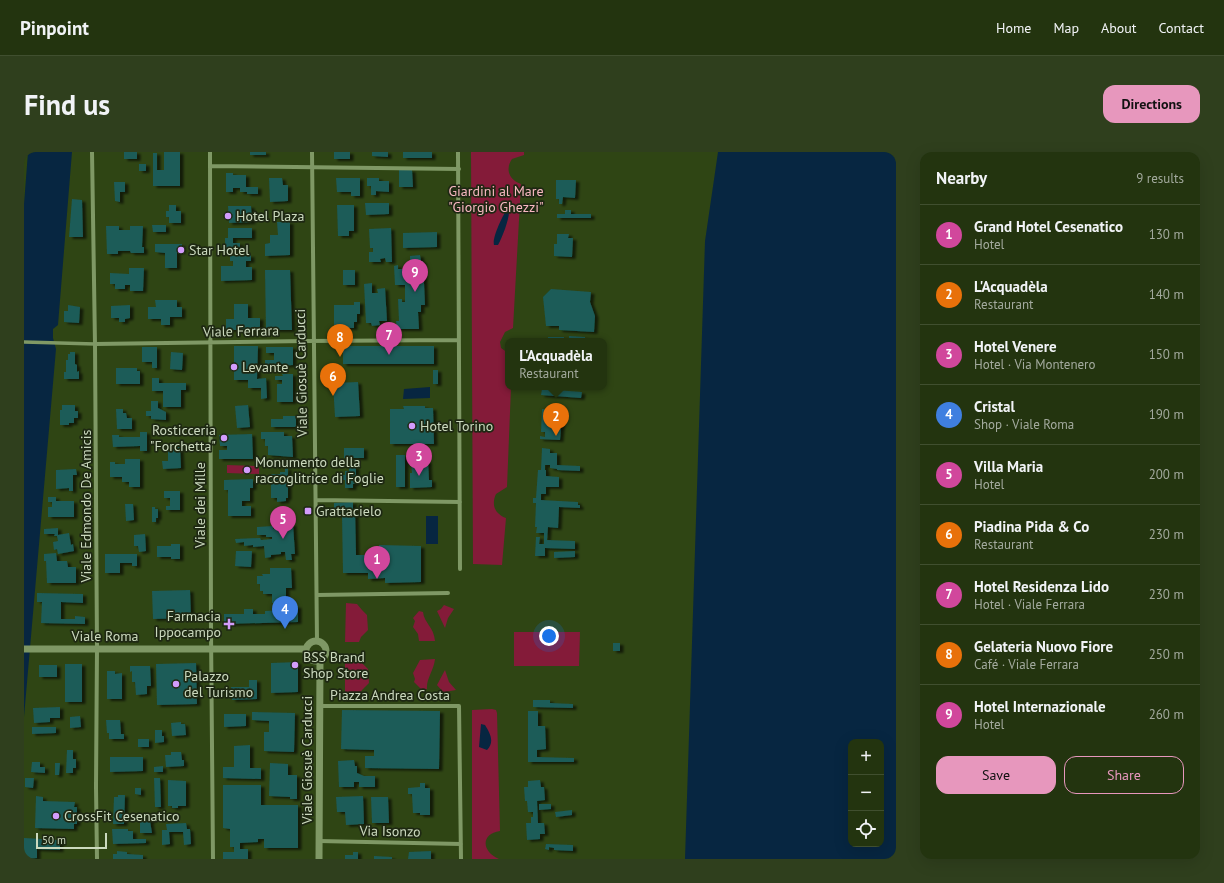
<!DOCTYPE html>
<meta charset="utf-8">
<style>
:root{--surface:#23340f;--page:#2f3f1d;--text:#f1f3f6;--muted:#a3aa9e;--line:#404f2f;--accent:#e797bd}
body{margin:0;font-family:"PT Sans",sans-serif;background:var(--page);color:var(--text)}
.controls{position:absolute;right:12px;bottom:12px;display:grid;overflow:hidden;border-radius:8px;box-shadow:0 4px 16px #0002}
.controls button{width:36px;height:36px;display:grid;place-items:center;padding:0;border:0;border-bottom:1px solid var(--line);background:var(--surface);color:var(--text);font:20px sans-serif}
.scale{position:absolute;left:12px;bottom:10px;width:71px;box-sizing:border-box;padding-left:4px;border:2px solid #cbd9be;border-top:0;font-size:11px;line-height:14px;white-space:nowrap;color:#cbd9be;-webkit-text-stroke:3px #1e2813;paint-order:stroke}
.you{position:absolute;left:525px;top:484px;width:14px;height:14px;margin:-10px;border:3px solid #fff;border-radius:50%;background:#1a73e8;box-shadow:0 0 0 6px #1a73e833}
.badge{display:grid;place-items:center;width:26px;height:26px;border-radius:50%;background:var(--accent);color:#fff;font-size:13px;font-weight:700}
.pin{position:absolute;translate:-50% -33px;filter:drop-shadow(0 1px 2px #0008)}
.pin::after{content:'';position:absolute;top:21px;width:14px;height:12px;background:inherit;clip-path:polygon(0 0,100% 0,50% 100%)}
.popup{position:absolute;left:481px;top:186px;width:102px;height:52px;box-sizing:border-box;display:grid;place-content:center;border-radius:8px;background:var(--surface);filter:drop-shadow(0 1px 3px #0005);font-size:13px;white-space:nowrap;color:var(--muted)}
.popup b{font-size:15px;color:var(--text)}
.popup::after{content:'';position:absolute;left:50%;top:100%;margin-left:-8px;border:8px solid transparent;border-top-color:var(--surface)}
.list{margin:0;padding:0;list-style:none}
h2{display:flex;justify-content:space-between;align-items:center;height:52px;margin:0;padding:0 16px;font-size:17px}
h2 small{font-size:13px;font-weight:400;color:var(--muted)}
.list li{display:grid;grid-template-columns:26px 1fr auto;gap:12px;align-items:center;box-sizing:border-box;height:60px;padding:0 16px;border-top:1px solid var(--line)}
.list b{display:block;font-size:15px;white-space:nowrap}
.list p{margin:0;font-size:13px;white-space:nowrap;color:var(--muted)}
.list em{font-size:13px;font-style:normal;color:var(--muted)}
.actions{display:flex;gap:8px;padding:12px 16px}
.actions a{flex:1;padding:9px 0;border:1px solid var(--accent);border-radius:12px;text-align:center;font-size:14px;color:var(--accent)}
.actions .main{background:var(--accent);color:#111}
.icon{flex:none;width:22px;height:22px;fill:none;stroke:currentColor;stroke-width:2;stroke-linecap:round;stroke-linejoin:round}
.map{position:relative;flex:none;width:872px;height:707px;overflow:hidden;border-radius:12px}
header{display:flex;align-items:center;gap:24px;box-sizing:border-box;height:56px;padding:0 20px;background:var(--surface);border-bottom:1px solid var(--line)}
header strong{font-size:19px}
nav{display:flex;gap:22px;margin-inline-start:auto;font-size:14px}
.intro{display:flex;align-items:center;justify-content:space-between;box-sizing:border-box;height:96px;padding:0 24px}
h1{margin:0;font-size:28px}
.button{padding:10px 18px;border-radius:12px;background:var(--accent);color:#111;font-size:14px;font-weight:700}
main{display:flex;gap:24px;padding:0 24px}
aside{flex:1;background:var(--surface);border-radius:12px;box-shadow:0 4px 16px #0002}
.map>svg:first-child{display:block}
.green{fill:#841b39}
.water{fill:#072641;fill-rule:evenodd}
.building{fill:#1c5b58;filter:url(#shadow)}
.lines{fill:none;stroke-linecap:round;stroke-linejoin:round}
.pedestrian{stroke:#7f9865;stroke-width:3.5}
.minor{stroke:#7f9865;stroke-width:4}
.tertiary{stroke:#7f9865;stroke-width:7}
.poi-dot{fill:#d39cfc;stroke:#1e2813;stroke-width:1.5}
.labels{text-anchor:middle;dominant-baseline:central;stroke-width:3.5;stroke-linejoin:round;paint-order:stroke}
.park-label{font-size:14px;fill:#f8b8c1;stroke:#1e2813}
.poi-label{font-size:14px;fill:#cbd9be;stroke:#1e2813;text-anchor:start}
.street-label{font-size:14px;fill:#cbd9be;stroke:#1e2813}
</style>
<header>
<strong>Pinpoint</strong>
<nav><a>Home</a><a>Map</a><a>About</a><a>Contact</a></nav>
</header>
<div class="intro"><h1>Find us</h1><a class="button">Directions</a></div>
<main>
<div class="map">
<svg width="872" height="707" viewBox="0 0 872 707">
<defs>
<filter id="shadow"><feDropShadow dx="3.5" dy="2" stdDeviation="1" flood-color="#0009"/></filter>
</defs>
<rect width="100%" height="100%" fill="#2f4514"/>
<path class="green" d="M447,0H500V3L488,7C481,17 485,28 497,32L489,176L481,180L476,190L477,196L484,201V235H487L483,335L472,342C467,353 471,362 482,366L478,413L449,412Z
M203,313L235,314V322L203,321Z
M322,451L333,452L338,458L343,463L344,478L337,485L335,490H321Z
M420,453L430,457L424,466L421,476L413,459L417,457Z
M395,459L399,460C400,471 410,475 411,489H395L394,482L389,475L391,469L389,466Z
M490,480H556L555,514H490Z
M321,507H334L344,517L345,531L338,538L335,543L321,544Z
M411,507C410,518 402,527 403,537L398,538L390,530L391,527L389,521L396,508Z
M421,518L425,530L432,538L426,539L420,541L413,533Z
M468,557L472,558L473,561L476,679C456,682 458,700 475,707H448V558Z"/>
<path class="water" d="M4,0H48L34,173L29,177V186L32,197L0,565V52Z
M694,0H872V707H661L681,89ZM827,590H857V692H827Z
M482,59L485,60C485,68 478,86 474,93H470C468,86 478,65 482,59Z
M406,235V246L379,247L380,237Z
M402,364H414V392H402Z
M457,572L461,573C466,581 471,590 463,598L455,595Z"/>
<path class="building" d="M100,0H113V7H100Z
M140,0H156V34H129V1H133V18H140Z
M226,0H242V3H226Z
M310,0H326V7H310Z
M348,0H364V5L348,4Z
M379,0H408V6H379Z
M115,12H122V19H115Z
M375,18H388L389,35H375Z
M202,21H209V23H222V35H234V42H223V40H216V36H209V40H202Z
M245,26H258L259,33H264V49L246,50Z
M312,26H336V44H327V40H313Z
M343,26H355V29H365V40L352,39V43H347V34H343Z
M532,28H552L551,46L539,45L538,52H535V47H532Z
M90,30H101V40H96V50L91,49Z
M48,47L58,48L59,85H45Z
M341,51H365V62L342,63Z
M145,53H152V59H157V71H145V65H142V59H145Z
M313,53H330V79H325V84H314Z
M204,54H227L228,70L205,71Z
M541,58H547V62H567V66H533V62H541Z
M253,70H266V103L241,104V92L246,91V83H254Z
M128,73H142V80H129Z
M82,74H95V78H106V74H119L118,95H120V101H107L106,99H94V102H83Z
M204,76H228V86H209V91H216V98L201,99V86H204Z
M367,76L368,110H362L361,106L356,107L357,110H345V100H349V96H346L345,77Z
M413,80V95L379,96V81Z
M533,82H545L544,86H549L548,105L530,104V92H533Z
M131,92H158V100H153V116H141V101L131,100Z
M227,103V109H222V115H228V128L197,129V114H209V109H206V104Z
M396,103L397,109H399L401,153H397V160H394L395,177H373L372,169H375L374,147H378V150H381V133H371L370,114L374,113V117H386V104Z
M105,116H120L119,139H106V133H101V137H91V132H86V121L105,122Z
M241,118H266L268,178H242Z
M319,118H331V133H319Z
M348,131V141H354L353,137L361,136L363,169H355L356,173L348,174L347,171H342L340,132Z
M527,137L567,140L566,150L571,164L570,180L535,178V174H522L519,145Z
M131,148H153V155H158V165H146V173H137V167H124V155H132Z
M330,150H336V162H333V170H330V176H310V153H330Z
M210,152H224V166H236V178H202V167H210Z
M44,153L56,155L55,171L40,170V159H44Z
M106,153V166L101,167V170H95V166H87V154Z
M545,184L561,185V189H545Z
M524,185H540V189H524Z
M210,194H234L233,227L242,226L243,246L237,247V236H224V228H210Z
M319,194H410V212H319Z
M118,195H133V216H128V210H118Z
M242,195H269V213L241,215V208H250V201H242Z
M46,200H51V212L53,213V220L55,219V227H40V220H42V208H44V202H46Z
M147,200L159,201L158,218L146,217Z
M92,216H113V219H116V232H92Z
M409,218H414V232H409Z
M258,222H269V250H253V232H258V228H251V224H259Z
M128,226H135V231H162V238H157V255H139V239H128Z
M334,230L336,264L311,265L309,231Z
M518,237L558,240L557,246L517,243Z
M127,249H134V256L142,260V268L127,267V264H122V259H127Z
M38,253H51V259H54V266H50V271H45V273H36V258H38Z
M224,253L226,275L213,276L211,254Z
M379,254H401V256H409L410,292H366V257H380Z
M92,257H99V261H102L103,266H108V277H93Z
M518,257L530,258V265L538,264L536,288L516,287V284L521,285V280H517Z
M259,264H272V275H247V267H259Z
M116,280H123V299H116V294L89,295L88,283H95V285H116Z
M237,280H260V284H268L269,305L244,303V294H241V287H237Z
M228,282L229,307H195V298H203V294H196L195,283Z
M156,295L157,316L139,317L138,309H144V296Z
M320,296H340V306H320Z
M518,296L526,297V301H533V313L556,314V319L533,318V317L526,316V313H521V318H522V324L535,325V335H522V342H517V348L554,350V353H556V356L535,355L534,376L524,375L523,388L551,389V397L521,396V404H511L512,385H516L515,392H520V381H512L513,375H511L512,351H509V346H512L514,318H517Z
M372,303H381V335H372Z
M101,307H116V335H105V330H98V325H86V310H91V312H101Z
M404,309L405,328H408V335L386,336V321H388L387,310Z
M325,314L332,315V332H329V336H321V328H319V323H321V319H325Z
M261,316H264V346H262V349L253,350V346H247V322H256V320H261Z
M52,317L53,323H49V339H45V336L32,337V318Z
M229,327V336H226V349H218V354H227V364H204V338H200V328Z
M140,339H156V358H142V354H146V346H140Z
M24,345H32V349H50V365H24V355H28V350H24Z
M329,350V357H331L332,403H347V400H355V393L397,394V430L361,431V426L344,427V421H319L318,363H310V351Z
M101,352H109L110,368L102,369Z
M128,355H131V357H134V366H132V370H128Z
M269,372L271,402H267L268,408H262L261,400H257V402L247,403V405L241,406L240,394L229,395V393L220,394V390L212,391L211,387L236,386L237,388L248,387V385H242V383H233V375L249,374V377L261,376V373Z
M34,376V383L45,381L47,393L49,392L50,399L34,402L33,397L30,398L29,390L34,389L33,384H30L31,382H20V377Z
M121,382L122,399L115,400L114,394H110V383Z
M147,392H156V407H147V405H133V394H147Z
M212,399H228L227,415L211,414Z
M551,399V405L530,406V400Z
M32,401L33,409H43L44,415H52V431H23L22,409H20V402Z
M81,402H113V414H108V411H96V421H81Z
M246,416H267L268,436H262V451H248V442H239V439H236V432H233V424H239L238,422H246Z
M166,438L167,466L129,467L128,439Z
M13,441L59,442V451L37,450V467H51V464L61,465V472L17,471L18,450H13Z
M261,454H274V470L200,472V462H220V457H229V462H241V459L261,458Z
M589,491H596V499H589Z
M274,510V540L247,541V511Z
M172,511L173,552L133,553L132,512Z
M41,512H58V550H41Z
M15,513H33V525H15Z
M106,514H126L127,534H123V542L112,543L111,530H108V519L106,520Z
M83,519H91V522L98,521V547H83Z
M225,528H233V547L208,548L207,535H225Z
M509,548H526V551L549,552V556L509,555Z
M36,555V566H26V570L10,571L9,556Z
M318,558L416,559L415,617L341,616V604H350V598L317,597Z
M504,559H514V574H521L522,597L513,598V605L550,606V610H504Z
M228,560L271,561L270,600L240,599V580H245V569L228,568Z
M200,562H222V574L200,575Z
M56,564L57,575L46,576V565Z
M82,568H96L97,582H100V587H85V581H83Z
M157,570V572H161L162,583L148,584L147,571Z
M8,575H32V581L8,582Z
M131,578H138V584H140V590L131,591Z
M114,587H125V595H114Z
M226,593V616H237V627L199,626V615H210V594Z
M43,598H49V607H52V616H49V621H42Z
M147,600H157L158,608H160V614L142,615L141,603H147Z
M86,605H119V619L86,620Z
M330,608L331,614H333V621L340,624H351V635H335V630H330V635H315L314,609Z
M8,610H16V615H21V621L7,620Z
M31,611H36L35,623H31Z
M246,611L264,612V623H273V647H266V645L245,644Z
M139,614V620H130V615Z
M1,626H10L9,636L1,635Z
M130,626H136L137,655H131Z
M144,628L162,629V654H154V656H148V654H144Z
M516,628L517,635H520L521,648L513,649L514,671H520L521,682H516V687L503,688L502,671H507V665H509V660H504L503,649H501L500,635H504V629Z
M396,631H401V636H406V663H396V661H389L388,642H384V636L396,635Z
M199,633H237V653H274V696H240V687H234V690L216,691V697H224V707H199V700H210V695H206V677L199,676Z
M111,636H117V643L111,642Z
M94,643H101L100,672H89L90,645H94Z
M12,644L19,645V649L51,650L50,655H53V672H50V677L11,676Z
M339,644L340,672L322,673L321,660H313L312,645Z
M347,645H364L365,671H348Z
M515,652H527V657L515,658Z
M548,658V663L532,665L531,660Z
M116,664H128V669H126L128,681H116Z
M162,671L163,677H166L167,692L160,693L159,680H145L146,692L138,693V678H143L142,672Z
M88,677H104V679H109V687H122V691L89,692Z
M0,686L36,688V698L13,697V706L0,707Z
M522,692L549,693V699L530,698V696L525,695V698L521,697Z
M93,699L103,700V702L119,703V707H89V702H93Z
M407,699V707H384L385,700Z
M329,700H334V707H321V703H329Z
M350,704L368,705V707H350Z"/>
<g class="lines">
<path class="pedestrian" d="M0,190L71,192"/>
<path class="minor" d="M68,0L71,192L73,496L72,635L73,707
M186,0L187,480L189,707
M288,0L293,489
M434,0L436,417
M186,14L435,17
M71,192L282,189L434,188
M293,348L436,350
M293,443L424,441
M296,554H435L437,707
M295,689L437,692"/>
<path class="tertiary" d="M282 499a10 10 0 1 1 20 0a10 10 0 1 1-20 0Z
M0,497H282
M295,707L296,508"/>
</g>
<g class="poi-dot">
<circle cx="204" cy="64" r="4"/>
<circle cx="157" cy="98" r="4"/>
<circle cx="210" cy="215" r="4"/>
<circle cx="388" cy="274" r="4"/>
<circle cx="200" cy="286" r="4"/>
<circle cx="223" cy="318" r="4"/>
<rect x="280" y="355" width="8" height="8" rx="2"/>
<path d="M203 466h4v4h4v4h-4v4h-4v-4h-4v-4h4z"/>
<circle cx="271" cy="513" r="4"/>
<circle cx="152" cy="532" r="4"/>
<circle cx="32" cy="664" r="4"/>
</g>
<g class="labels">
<g class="park-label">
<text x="472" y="39">Giardini al Mare<tspan x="472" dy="16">"Giorgio Ghezzi"</tspan></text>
</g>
<g class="poi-label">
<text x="212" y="64">Hotel Plaza</text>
<text x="165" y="98">Star Hotel</text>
<text x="218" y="215">Levante</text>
<text x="396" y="274">Hotel Torino</text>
<text x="192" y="278" text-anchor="end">Rosticceria<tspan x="192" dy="16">"Forchetta"</tspan></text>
<text x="231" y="310">Monumento della<tspan x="231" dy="16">raccoglitrice di Foglie</tspan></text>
<text x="292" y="359">Grattacielo</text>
<text x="197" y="464" text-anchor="end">Farmacia<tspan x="197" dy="16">Ippocampo</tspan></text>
<text x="279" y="505">BSS Brand<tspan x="279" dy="16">Shop Store</tspan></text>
<text x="160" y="524">Palazzo<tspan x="160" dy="16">del Turismo</tspan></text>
<text x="40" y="664">CrossFit Cesenatico</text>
</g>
<g class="street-label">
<text transform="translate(217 179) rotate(-1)">Viale Ferrara</text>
<text transform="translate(277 221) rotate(-91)">Viale Giosuè Carducci</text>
<text transform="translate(176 353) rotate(-90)">Viale dei Mille</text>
<text transform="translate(62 354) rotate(-90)">Viale Edmondo De Amicis</text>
<text x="81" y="484">Viale Roma</text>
<text x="366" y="543">Piazza Andrea Costa</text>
<text transform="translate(283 608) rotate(-90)">Viale Giosuè Carducci</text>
<text transform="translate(366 679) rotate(1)">Via Isonzo</text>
</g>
</g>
</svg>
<div class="controls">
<button>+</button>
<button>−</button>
<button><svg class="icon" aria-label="locate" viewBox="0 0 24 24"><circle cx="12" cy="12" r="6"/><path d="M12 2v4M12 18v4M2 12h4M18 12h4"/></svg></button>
</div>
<div class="scale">50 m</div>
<div class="you"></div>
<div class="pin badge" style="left:353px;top:427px;background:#d1479c">1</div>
<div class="pin badge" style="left:532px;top:284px;background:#e8710a">2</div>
<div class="popup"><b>L'Acquadèla</b>Restaurant</div>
<div class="pin badge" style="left:395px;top:324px;background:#d1479c">3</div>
<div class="pin badge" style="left:261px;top:477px;background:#3f7fe0">4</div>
<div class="pin badge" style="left:259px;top:387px;background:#d1479c">5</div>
<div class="pin badge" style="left:309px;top:244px;background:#e8710a">6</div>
<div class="pin badge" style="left:365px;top:203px;background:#d1479c">7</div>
<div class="pin badge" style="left:316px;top:205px;background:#e8710a">8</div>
<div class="pin badge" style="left:391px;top:140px;background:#d1479c">9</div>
</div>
<aside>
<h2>Nearby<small>9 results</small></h2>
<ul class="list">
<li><span class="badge" style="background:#d1479c">1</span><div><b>Grand Hotel Cesenatico</b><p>Hotel</p></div><em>130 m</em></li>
<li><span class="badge" style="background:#e8710a">2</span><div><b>L'Acquadèla</b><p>Restaurant</p></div><em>140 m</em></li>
<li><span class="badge" style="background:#d1479c">3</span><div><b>Hotel Venere</b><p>Hotel · Via Montenero</p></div><em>150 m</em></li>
<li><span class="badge" style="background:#3f7fe0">4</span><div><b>Cristal</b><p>Shop · Viale Roma</p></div><em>190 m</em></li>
<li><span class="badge" style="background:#d1479c">5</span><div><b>Villa Maria</b><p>Hotel</p></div><em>200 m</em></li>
<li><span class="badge" style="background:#e8710a">6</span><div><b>Piadina Pida &amp; Co</b><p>Restaurant</p></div><em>230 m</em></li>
<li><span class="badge" style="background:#d1479c">7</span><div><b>Hotel Residenza Lido</b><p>Hotel · Viale Ferrara</p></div><em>230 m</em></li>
<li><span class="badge" style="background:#e8710a">8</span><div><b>Gelateria Nuovo Fiore</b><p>Café · Viale Ferrara</p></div><em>250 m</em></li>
<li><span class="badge" style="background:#d1479c">9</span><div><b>Hotel Internazionale</b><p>Hotel</p></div><em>260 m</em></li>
</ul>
<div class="actions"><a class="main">Save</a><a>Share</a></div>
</aside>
</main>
